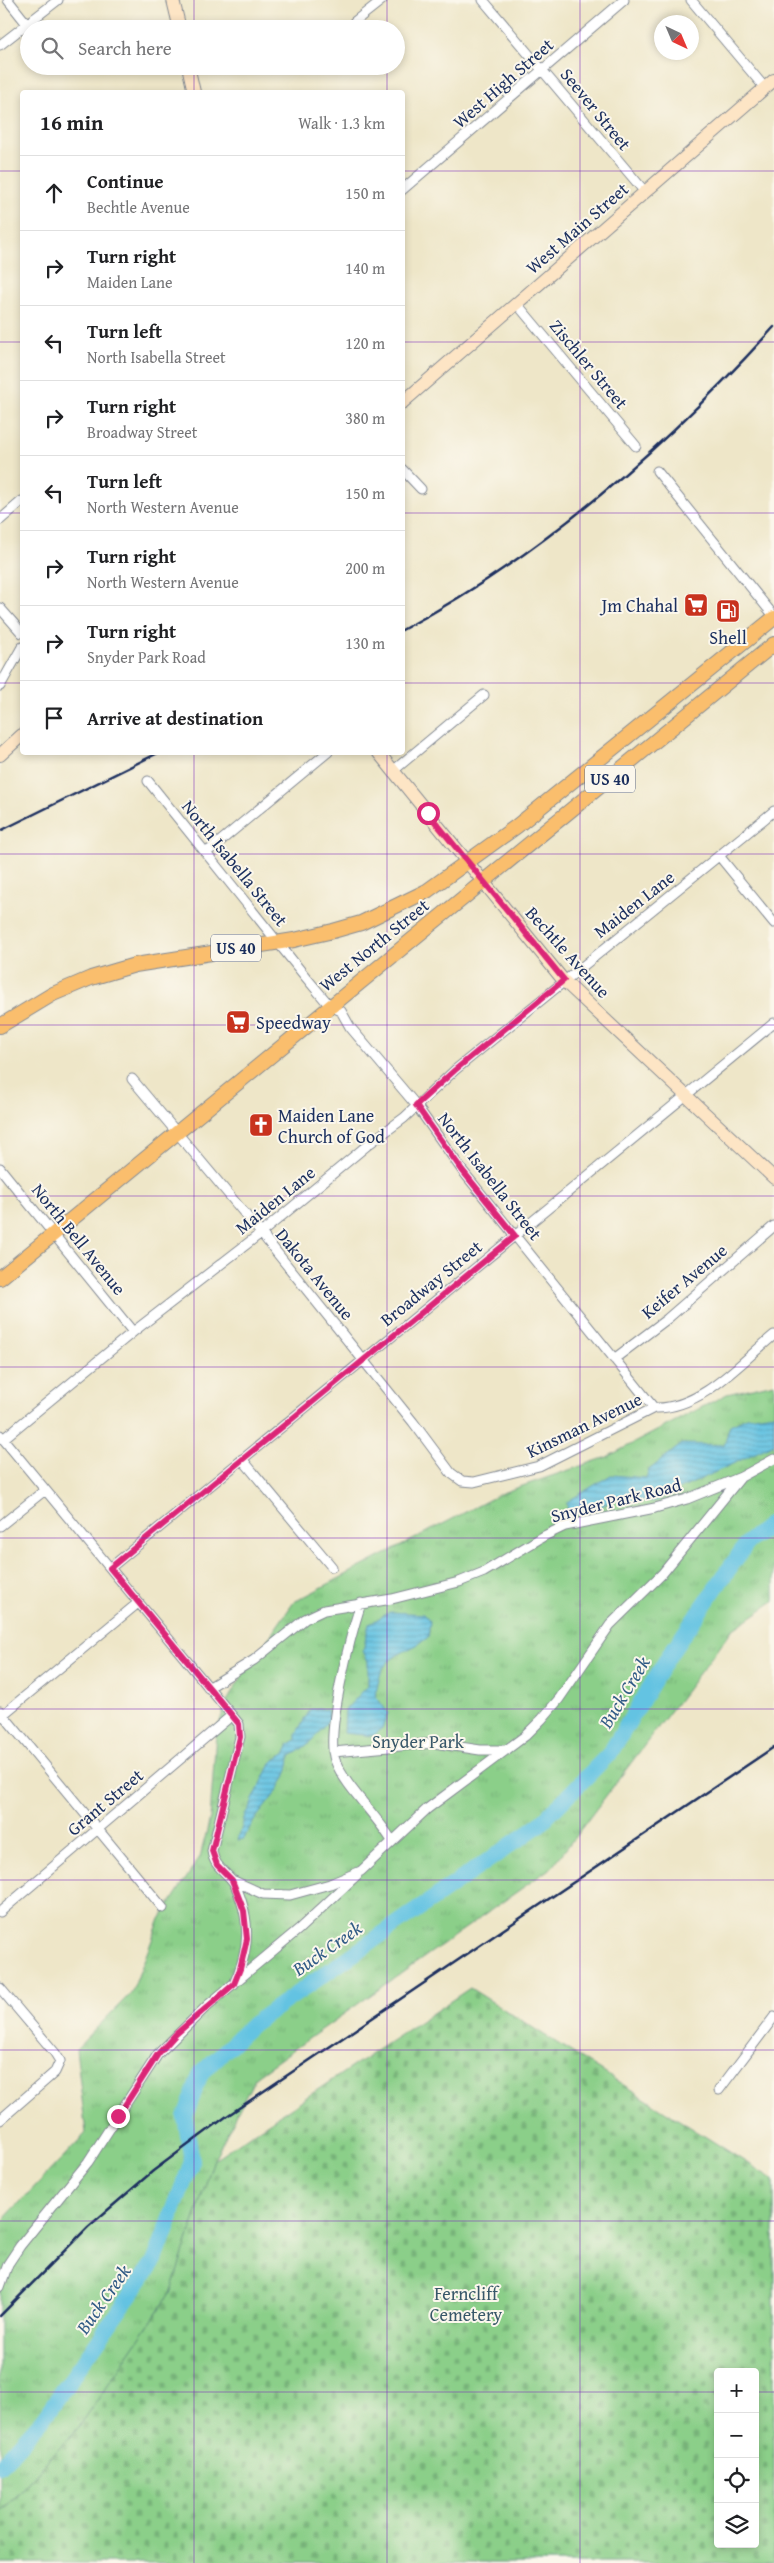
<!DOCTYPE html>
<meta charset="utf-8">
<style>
:root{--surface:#fff;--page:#f6f6f6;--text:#202124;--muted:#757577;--line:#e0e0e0}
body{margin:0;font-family:"Gentium Book Plus",serif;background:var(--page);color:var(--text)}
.controls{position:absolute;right:15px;bottom:15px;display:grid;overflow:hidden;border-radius:5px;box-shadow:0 2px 8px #0003}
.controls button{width:45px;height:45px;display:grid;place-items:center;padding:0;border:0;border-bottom:1px solid var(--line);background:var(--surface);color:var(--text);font:25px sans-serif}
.compass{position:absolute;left:654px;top:15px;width:45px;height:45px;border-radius:50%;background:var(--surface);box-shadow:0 2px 8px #0003;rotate:136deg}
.stop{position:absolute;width:15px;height:15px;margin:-11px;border:4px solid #db2777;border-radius:50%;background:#fff}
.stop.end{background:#db2777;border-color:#fff;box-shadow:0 1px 5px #0008}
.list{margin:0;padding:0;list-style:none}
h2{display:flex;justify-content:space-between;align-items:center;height:65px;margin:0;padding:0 20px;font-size:21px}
h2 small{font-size:16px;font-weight:400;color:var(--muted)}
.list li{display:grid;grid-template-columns:32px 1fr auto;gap:15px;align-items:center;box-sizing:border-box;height:75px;padding:0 20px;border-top:1px solid var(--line)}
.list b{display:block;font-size:19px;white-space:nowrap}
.list p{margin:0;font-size:16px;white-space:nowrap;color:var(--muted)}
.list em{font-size:16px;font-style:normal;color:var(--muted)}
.icon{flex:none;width:28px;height:28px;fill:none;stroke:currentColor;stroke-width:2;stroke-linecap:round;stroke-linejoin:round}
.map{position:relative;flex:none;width:774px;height:2563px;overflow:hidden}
.search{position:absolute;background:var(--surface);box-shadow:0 2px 8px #0003;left:20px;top:20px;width:385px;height:55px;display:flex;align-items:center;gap:12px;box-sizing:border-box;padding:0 18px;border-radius:28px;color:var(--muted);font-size:19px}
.panel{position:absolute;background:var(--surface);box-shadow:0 2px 8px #0003;left:20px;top:90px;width:385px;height:665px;border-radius:5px}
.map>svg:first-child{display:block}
.grass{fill:url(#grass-tufts);stroke:#537f74}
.cemetery{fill:url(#cemetery-stones);stroke:#537f74;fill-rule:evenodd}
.water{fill:url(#water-rules);stroke:#4079a0}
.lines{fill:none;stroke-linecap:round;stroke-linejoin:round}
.river{stroke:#64c3e2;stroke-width:16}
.street-casing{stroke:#848a93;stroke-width:11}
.secondary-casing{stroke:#848a93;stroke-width:14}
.primary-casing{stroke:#848a93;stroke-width:16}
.street{stroke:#fff;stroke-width:9}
.secondary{stroke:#fde5c5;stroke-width:12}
.primary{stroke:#fabe6d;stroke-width:14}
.rail{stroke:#1b2f5e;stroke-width:2.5}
.route{stroke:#db2777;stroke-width:6}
.grid{fill:none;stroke:#7b2cbf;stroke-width:1;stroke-opacity:0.55}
.labels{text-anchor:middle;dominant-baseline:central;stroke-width:4;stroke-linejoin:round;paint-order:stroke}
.shield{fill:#fbf7ec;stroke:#5e6b89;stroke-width:1}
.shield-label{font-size:16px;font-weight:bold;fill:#1b2f5e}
.street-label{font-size:18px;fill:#1b2f5e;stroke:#fbf7ec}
.poi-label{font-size:18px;fill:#1b2f5e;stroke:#fbf7ec;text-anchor:start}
.park-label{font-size:18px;fill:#375769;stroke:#fbf7ec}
.water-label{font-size:19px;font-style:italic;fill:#315b86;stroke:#fbf7ec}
</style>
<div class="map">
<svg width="774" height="2563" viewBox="0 0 774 2563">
<defs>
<pattern id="grass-tufts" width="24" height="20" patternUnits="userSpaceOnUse" patternTransform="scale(1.25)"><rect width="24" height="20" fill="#8bcf89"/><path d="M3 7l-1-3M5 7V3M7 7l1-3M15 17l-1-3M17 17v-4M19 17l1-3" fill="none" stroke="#77b279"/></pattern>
<pattern id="cemetery-stones" width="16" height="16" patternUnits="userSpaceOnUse" patternTransform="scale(1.25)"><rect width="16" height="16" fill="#8bcf89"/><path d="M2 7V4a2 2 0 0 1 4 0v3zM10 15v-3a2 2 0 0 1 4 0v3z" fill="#77b279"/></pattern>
<pattern id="water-rules" width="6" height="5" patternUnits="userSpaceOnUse" patternTransform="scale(1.25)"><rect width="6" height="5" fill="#64c3e2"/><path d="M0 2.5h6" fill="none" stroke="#529fba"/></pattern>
</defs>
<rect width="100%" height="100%" fill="#fbf7ec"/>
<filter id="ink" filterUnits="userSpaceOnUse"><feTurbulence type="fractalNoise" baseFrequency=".02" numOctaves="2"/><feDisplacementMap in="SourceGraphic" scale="10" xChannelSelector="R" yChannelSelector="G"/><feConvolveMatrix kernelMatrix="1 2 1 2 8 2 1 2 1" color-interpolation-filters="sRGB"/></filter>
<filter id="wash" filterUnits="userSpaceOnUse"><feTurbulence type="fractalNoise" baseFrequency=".0096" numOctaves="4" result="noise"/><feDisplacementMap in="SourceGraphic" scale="20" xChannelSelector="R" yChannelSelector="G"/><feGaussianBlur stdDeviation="1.12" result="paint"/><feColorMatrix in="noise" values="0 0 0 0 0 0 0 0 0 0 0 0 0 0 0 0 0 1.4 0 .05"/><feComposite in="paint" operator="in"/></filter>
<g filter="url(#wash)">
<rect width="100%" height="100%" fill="#eee6c8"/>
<path class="grass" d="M774,1383V1601L732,1630L552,1867L256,2076L214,2159L170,2294L79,2427L0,2513V2223L86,2133L76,2049L132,1992L160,1919L200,1857L210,1818L216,1733L226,1703L242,1676L294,1602L502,1493L607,1457L727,1394Z"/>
<path class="cemetery" d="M470,1988L774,2180V2563H0V2513L79,2427L170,2294L214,2159ZM718,2372H755V2544H718Z"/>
<path class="water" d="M774,1413V1444L655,1501L613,1500L587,1513L568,1515L567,1502L611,1475L646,1478L649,1470L682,1444L724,1445L730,1425L747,1417Z
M390,1612L424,1614L430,1621L428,1637C415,1649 394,1652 383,1668C379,1675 378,1687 375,1695L388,1713L382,1728L373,1736L344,1733L345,1710L368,1686V1661L363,1651L369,1624Z
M318,1708L327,1710L329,1719C320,1733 305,1749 290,1756C290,1788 256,1809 244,1839L238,1840L245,1816L272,1762L286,1753L290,1744L296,1740V1734L310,1710Z"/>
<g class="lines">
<path class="river" d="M0,2466L42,2420L155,2260L192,2161L185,2117L201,2073L253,2024L539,1825L610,1753L670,1654L747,1543L774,1521"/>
</g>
</g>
<g filter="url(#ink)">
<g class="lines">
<defs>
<path id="street" d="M8,0L27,24
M483,0L645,192
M691,0L765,88
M354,22L382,0
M0,45L58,0
M402,190L624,0
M517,304L636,446
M402,469L421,489
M657,471L774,616
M0,520L22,501
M0,608L22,633
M0,686L22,647
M393,771L484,695
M148,781L304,975L330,1006L341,1011L350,1027L416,1105L462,1170L654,1408
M206,853L328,752
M720,857L774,923
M132,1079L261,1233L413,1422L451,1473L462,1481L474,1482L539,1466L654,1408C700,1410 740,1363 774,1335
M0,1168L133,1332
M614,1359L667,1319L774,1226
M0,1435L239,1724L240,1737L212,1851C214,1865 222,1869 231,1879C236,1884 239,1894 241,1900C251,1930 247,1955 234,1984
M3,1439L133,1332L261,1233L370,1143L404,1118L455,1070L774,811
M242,1459L332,1567
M0,1526L45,1490
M110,1568L774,1023
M361,1603C351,1634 325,1732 335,1760C345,1787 377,1815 392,1841
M208,1688L254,1660L305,1619L324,1610L392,1599L459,1582L484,1572L544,1536L565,1526L655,1508L687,1499L741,1477L774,1459
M0,1711L163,1908
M0,1717L138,1603
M333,1752L434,1743L480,1750H507
M232,1880L263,1894L290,1895L330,1884L361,1871L427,1809L525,1736L542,1719L559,1699L610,1625L662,1574L741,1477
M0,1912L231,1716
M0,1988L55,2053L60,2061L55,2072L0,2120
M719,2090L774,2017
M0,2287L8,2264L20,2246L88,2162L158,2054L208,2005L299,1929L357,1875"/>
<path id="secondary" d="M173,0L180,29
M188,66L194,92
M402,403L774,80
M378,752L564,981L774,1178
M0,755L22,735"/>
<path id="primary" d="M0,1026L53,994L91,978L135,965L294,940L333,931L361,923L427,891L517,826L774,618
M0,1278C257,1066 516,855 774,644"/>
</defs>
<use href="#street" class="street-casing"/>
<use href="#secondary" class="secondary-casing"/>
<use href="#primary" class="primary-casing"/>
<use href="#street" class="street"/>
<use href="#secondary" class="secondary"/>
<use href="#primary" class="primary"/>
<path class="rail" d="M402,630C544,555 667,445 774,327
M0,831L160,752
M0,2316L88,2227L153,2171L227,2116L774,1747"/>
</g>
</g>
<g class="lines" filter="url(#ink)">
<path class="route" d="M118,2116L158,2054L176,2034L234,1984L240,1969L247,1939L244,1911L232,1880L217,1865L212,1851L240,1737L239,1724L110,1568L515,1236L462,1170L416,1105L455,1070L564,980L428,813"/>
</g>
<path class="grid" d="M194,0V29M387,0V29M580,0V2563M194,66V92M387,66V92M0,171H22M402,171H774M0,342H22M402,342H774M0,513H22M402,513H774M0,683H22M402,683H774M194,752V2563M387,752V2563M0,854H774M0,1025H774M0,1196H774M0,1367H774M0,1538H774M0,1709H774M0,1880H774M0,2050H774M0,2221H774M0,2392H718M755,2392H774"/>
<defs>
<symbol id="supermarket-square" viewBox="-11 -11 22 22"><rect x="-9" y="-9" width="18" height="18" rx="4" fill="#c8321e" stroke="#fbf7ec"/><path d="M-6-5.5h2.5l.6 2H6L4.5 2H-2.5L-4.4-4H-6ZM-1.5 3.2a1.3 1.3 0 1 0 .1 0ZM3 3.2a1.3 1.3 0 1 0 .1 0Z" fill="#fff"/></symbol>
<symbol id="fuel-square" viewBox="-11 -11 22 22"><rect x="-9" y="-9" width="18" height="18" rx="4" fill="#c8321e" stroke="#fbf7ec"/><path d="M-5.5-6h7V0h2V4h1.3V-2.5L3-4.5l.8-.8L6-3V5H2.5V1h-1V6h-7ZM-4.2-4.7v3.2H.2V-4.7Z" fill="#fff"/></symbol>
<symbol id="church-square" viewBox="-11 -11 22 22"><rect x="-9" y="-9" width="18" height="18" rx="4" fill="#c8321e" stroke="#fbf7ec"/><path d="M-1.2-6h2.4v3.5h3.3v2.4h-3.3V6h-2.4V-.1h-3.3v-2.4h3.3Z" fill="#fff"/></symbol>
</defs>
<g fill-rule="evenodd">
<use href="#supermarket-square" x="682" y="591" width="28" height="28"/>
<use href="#fuel-square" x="714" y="597" width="28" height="28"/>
<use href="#supermarket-square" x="224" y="1008" width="28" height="28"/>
<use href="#church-square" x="247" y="1111" width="28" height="28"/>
</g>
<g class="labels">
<g class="shield">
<rect x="585" y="765.5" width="50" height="27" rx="4"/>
<rect x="211" y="934.5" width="50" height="27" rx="4"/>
</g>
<g class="shield-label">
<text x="610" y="779">US 40</text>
<text x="236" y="948">US 40</text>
</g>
<g class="street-label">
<text transform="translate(503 83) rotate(-41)">West High Street</text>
<text transform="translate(596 109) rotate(51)">Seever Street</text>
<text transform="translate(577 228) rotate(-41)">West Main Street</text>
<text transform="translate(589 364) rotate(50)">Zischler Street</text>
<text transform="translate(235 863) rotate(51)">North Isabella Street</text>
<text transform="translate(634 904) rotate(-38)">Maiden Lane</text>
<text transform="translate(374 945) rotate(-39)">West North Street</text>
<text transform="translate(568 952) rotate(48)">Bechtle Avenue</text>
<text transform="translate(490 1176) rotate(52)">North Isabella Street</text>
<text transform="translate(275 1200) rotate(-39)">Maiden Lane</text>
<text transform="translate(79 1239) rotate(51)">North Bell Avenue</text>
<text transform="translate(315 1274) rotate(51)">Dakota Avenue</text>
<text transform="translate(684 1281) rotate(-40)">Keifer Avenue</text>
<text transform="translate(431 1283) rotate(-39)">Broadway Street</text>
<text transform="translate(584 1425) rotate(-26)">Kinsman Avenue</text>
<text transform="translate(616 1500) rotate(-14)">Snyder Park Road</text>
<text transform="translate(105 1802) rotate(-40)">Grant Street</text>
</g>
<g class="poi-label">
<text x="678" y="605" text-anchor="end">Jm Chahal</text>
<text x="728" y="637" text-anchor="middle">Shell</text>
<text x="256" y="1022">Speedway</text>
<text x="278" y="1115">Maiden Lane<tspan x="278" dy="21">Church of God</tspan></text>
</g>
<g class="park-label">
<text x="418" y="1741">Snyder Park</text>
<text x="466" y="2293">Ferncliff<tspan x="466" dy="21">Cemetery</tspan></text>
</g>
<g class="water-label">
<text transform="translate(624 1692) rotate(-59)">Buck Creek</text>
<text transform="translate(327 1948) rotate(-35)">Buck Creek</text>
<text transform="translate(103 2299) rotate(-55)">Buck Creek</text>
</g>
</g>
</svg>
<div class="controls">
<button>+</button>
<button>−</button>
<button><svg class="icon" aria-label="locate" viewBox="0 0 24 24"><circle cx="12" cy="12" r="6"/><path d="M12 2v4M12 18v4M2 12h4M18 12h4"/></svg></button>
<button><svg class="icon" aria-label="layers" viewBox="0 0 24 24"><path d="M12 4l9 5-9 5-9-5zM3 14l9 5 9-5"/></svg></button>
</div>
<svg class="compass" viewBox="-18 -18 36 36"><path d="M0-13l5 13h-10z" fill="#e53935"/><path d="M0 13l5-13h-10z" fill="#757577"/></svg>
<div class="stop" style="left:428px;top:813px"></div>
<div class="stop end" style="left:118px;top:2116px"></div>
<div class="search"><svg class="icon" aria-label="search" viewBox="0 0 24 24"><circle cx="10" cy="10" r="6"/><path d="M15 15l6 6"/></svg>Search here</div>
<section class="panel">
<h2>16 min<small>Walk · 1.3 km</small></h2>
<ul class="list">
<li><svg class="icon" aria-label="ahead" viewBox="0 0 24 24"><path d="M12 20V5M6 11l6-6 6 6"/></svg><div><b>Continue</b><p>Bechtle Avenue</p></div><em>150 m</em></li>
<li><svg class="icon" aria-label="right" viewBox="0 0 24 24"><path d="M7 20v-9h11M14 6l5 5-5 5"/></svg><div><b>Turn right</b><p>Maiden Lane</p></div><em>140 m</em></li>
<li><svg class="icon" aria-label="left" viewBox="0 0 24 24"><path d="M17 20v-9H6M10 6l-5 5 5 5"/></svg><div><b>Turn left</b><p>North Isabella Street</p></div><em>120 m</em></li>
<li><svg class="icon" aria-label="right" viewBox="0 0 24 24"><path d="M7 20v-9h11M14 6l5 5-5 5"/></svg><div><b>Turn right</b><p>Broadway Street</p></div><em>380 m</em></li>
<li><svg class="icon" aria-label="left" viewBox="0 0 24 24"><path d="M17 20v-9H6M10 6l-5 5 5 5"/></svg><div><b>Turn left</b><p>North Western Avenue</p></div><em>150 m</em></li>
<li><svg class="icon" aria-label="right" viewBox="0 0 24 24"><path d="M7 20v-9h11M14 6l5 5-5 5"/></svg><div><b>Turn right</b><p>North Western Avenue</p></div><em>200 m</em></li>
<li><svg class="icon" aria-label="right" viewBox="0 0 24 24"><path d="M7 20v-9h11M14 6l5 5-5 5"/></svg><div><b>Turn right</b><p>Snyder Park Road</p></div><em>130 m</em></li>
<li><svg class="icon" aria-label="arrive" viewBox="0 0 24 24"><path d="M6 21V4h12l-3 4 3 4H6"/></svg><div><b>Arrive at destination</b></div></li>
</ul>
</section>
</div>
